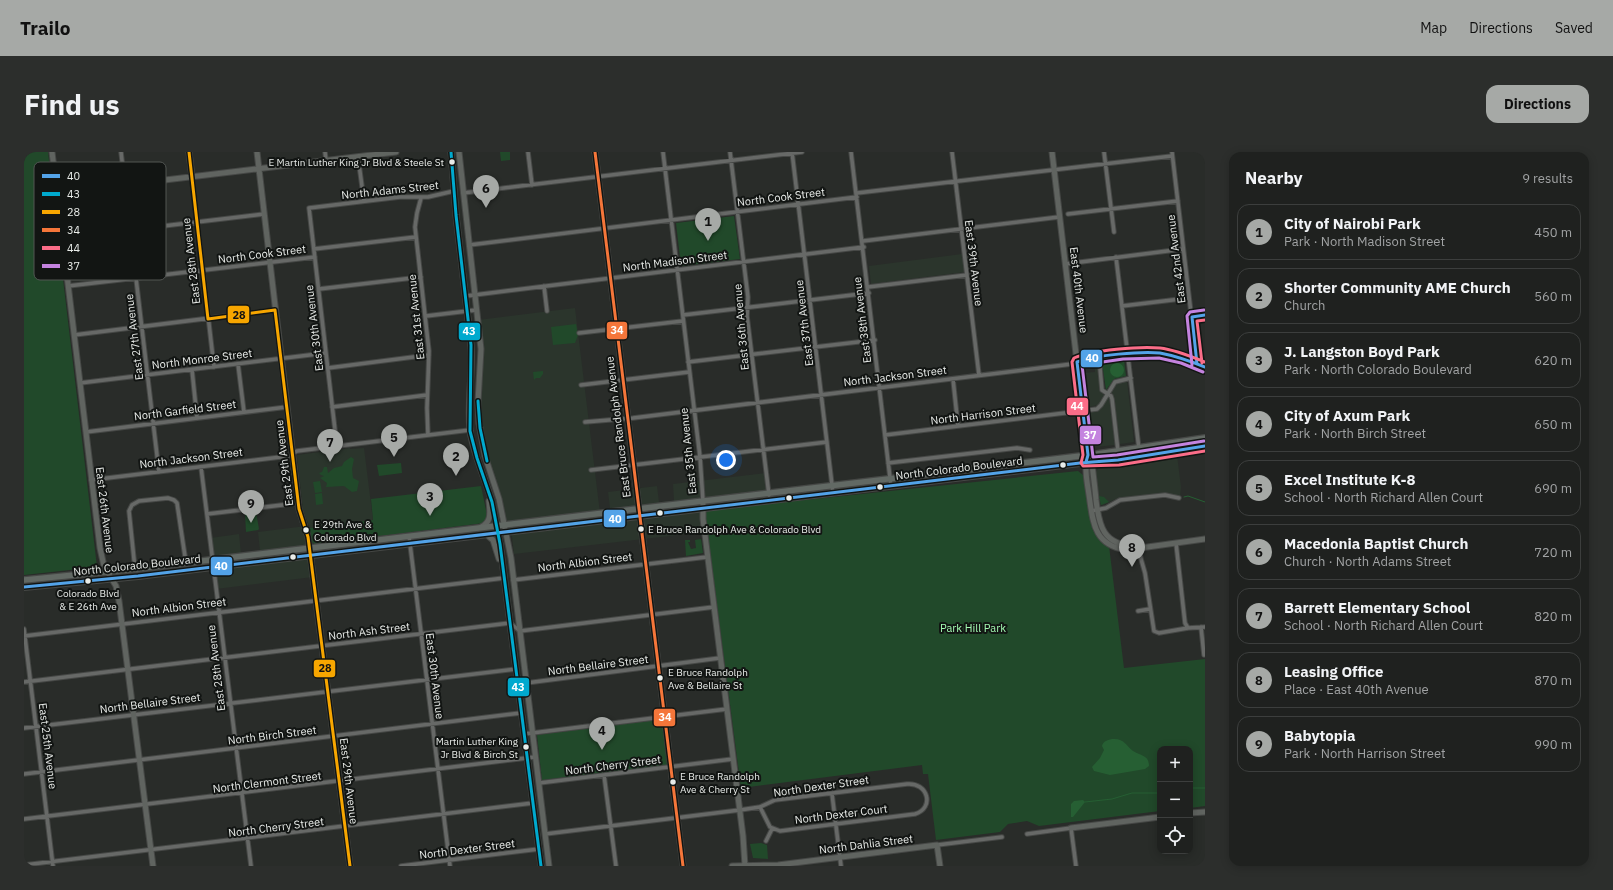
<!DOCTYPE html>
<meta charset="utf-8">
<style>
:root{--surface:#1f211f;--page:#2c2e2c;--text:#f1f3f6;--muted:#a1a3a4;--line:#3c3e3d;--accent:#a6a9a6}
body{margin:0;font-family:"IBM Plex Sans",sans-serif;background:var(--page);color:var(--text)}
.controls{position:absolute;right:12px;bottom:12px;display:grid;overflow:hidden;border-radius:8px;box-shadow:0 2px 10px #0003}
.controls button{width:36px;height:36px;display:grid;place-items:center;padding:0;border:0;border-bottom:1px solid var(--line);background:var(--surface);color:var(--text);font:20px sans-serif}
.you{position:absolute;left:702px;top:308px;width:14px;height:14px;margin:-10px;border:3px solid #fff;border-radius:50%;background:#1a73e8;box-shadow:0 0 0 6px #1a73e833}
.badge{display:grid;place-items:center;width:26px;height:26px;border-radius:50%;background:var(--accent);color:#111;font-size:13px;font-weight:700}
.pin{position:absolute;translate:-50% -33px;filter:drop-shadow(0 1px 2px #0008)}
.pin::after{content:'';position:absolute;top:21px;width:14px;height:12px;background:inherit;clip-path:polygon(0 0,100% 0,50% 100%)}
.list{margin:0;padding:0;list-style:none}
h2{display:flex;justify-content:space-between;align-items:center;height:52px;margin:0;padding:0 16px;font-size:17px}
h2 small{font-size:13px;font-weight:400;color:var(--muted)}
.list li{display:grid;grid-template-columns:26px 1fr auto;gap:12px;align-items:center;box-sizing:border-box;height:56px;margin:0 8px 8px;padding:0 8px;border:1px solid var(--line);border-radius:12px}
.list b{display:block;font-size:15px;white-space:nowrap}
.list p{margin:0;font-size:13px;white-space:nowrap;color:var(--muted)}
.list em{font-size:13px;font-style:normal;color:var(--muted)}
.icon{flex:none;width:22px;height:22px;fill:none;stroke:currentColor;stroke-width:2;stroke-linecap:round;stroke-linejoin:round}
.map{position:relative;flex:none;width:1181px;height:714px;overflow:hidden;border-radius:12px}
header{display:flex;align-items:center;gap:24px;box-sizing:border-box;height:56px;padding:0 20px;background:var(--accent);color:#111}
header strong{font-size:19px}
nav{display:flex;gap:22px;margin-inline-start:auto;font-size:14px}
.intro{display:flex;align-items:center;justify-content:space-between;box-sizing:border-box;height:96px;padding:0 24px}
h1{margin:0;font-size:28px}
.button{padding:10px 18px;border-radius:12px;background:var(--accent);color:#111;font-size:14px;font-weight:700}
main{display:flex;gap:24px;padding:0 24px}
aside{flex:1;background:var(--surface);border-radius:12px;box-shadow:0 2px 10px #0003}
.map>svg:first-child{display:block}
.built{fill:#2b352c}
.green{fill:#21492a}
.water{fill:#265f33}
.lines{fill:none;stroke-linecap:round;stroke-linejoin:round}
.stream{stroke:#265f33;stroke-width:1}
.street-casing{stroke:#464846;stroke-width:5.5}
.secondary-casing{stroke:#464846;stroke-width:7}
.primary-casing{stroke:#464846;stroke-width:8}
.street{stroke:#676967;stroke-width:3.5}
.secondary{stroke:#606460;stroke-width:5}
.primary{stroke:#626964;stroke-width:5.5}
.bus-1-casing{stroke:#121513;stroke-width:6}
.bus-2-casing{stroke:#121513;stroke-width:6}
.bus-3-casing{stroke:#121513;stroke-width:6}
.bus-4-casing{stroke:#121513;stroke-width:6}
.bus-5-casing{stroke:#121513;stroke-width:6}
.bus-6-casing{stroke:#121513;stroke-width:6}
.bus-1{stroke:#53a3e8;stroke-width:3}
.bus-2{stroke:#00a9ce;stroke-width:3}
.bus-3{stroke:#f7a600;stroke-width:3}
.bus-4{stroke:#f5763a;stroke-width:3}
.bus-5{stroke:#fb6d88;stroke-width:3}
.bus-6{stroke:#c483df;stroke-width:3}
.bus-dot{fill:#e9ece9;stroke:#121513;stroke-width:1.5}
.labels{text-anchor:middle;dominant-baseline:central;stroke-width:4;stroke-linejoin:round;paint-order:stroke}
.bus-label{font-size:10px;fill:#e9ece9;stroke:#121513;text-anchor:start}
.street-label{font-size:11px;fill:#e9ece9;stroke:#121513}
.park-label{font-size:11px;fill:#a4fab2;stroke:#121513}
.key{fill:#121513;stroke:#525653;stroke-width:1}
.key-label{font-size:11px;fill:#e9ece9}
.line-badge{stroke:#121513;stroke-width:1.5}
.badge-label{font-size:11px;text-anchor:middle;font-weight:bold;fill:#fff}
.pale-badge-label{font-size:11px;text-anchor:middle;font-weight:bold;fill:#111}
</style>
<header>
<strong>Trailo</strong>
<nav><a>Map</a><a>Directions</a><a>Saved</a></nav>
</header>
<div class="intro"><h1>Find us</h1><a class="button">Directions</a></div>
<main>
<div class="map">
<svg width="1181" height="714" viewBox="0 0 1181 714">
<rect width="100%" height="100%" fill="#292c29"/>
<path class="built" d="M938,102L941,120L847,132L845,114Z
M551,156L576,361L480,373L464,312L455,271L457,219L454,168Z
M1071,211H1073L1076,239L1080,243L1074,253L1065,255L1060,221L1071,220Z
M1103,229L1110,290L1096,292L1090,245L1087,241L1093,231Z
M1084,246H1085L1091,293L1070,295L1065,260L1076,258Z
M326,296V297L340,296L349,368L286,376L279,358L273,303Z
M1153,303L1157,335L1156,345L1142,341L1092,347L1079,353H1076L1072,320L1075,315L1117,311Z
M742,321L744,341L679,349L680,380L490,402L487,376L587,364L584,340L633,334L635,350L650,349L649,332Z
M282,374L289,425L192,437L186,386L215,382L217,402L236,399L234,380Z"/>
<path class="green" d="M0,0H24L73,415L0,423Z
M476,0H486V8L477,9Z
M710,64L716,107L657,114L652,71Z
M552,172L554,183L551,191L529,193L527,175Z
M1098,207L1100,208L1102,224L1090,227L1082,238L1078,210Z
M519,219V222L516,226H512L510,228L509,220Z
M327,305L330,307L328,317L329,326L335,329L333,339L328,340L320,334L302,335L303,331L296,326L300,324L297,323L295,321L298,320L300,315H303L304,321L310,316L318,314L320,310Z
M377,311L378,321L355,324L353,313Z
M1054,319L1059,323L1068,374L1071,380L1085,394L1100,516L1181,507V654L1166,656V597H1136V659L1015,674L1003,669L984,672L976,680L912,688L904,622H899L898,613L717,636L681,361L687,358Z
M296,329L298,340L291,341L289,330Z
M457,334L463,363L460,371L291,392L288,390L286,376L349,368L347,347Z
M298,341L299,352L292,353L291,342Z
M1075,344L1080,345L1085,350L1077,353Z
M232,360L235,377L234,378L222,380L221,362Z
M677,387L679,401L662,404L661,388H666V390H664L667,397L672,396L671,388Z
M638,567L643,613L518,628L513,583Z
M737,691L743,693L744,707L729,706L726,692Z"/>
<path class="water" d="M1086 218a7 7 0 1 1 14 0a7 7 0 1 1-14 0Z
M1090,587C1101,587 1102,594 1109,599C1117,604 1125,603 1125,614L1121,617L1086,623L1070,619L1068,615L1076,606L1080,598L1078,594C1079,589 1085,587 1090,587Z
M1059,648L1061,650L1049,665H1047V652L1050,649Z"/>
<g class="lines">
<path class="stream" d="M1160,345L1164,344L1181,350
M1166,636H1181
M1061,650L1088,647L1108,641H1136"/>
<defs>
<path id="street" d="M97,0L135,320
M301,0L302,8
M504,0L508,33
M639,0L676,305L679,349
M706,0L724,145L723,164L745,343
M768,0L809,341
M827,0L867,334
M928,0L955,223
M1080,0L1090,80
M1148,0L1173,212
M334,5L340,49
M168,25L190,215
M439,41L778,0
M833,41L1148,4
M397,46L393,61L391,75L405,199L403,256L404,283
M1044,62L1154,49
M38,86L240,62
M839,89L1035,65
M445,93L833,45
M290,97L392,85
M1092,105L1115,297
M1041,112L1159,97
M44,134L291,105
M520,134L523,159
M844,135L943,123
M295,137L397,125
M442,144L840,95
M1098,154L1165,146
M659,163L845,141
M402,164L452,158
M555,181L659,169
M50,183L251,158
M1075,205L1078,238L1087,244L1088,247L1094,299
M664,210L851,188
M214,212L220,260
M304,216L405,203
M168,218L173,266
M929,227L934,274
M56,231L302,201
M557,233L665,220
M308,255L403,243
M561,270L609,266L1048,212L1053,210
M62,280L263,255
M861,283L1073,257L1077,253L1091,230L1107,226
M313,295L285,56L376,45H404L430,39
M864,311L993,296L1006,298
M177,315L227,714
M567,318L803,290
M67,328L265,304L273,299L446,278
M1067,359L1082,356L1096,348L1141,343L1155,346
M183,362L275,351
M385,384L426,714
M1152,391L1161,471L1164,476
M1115,396L1117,407L1121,421L1130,479L1135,481L1164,476L1181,475
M111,417L105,359L108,353L115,349L144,346L150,348L153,351L162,411
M489,428L683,405
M1114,459L1126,457
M1177,475L1180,503
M0,477L29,714
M0,484L480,426
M0,530L486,471L496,479L690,455
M502,531L696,506
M0,576L492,517
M500,582L703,557
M0,622L497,561
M580,623L592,714
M515,631L709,607
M808,642L817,714
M0,667L511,605
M521,682L716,658L736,655L751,648L883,632C904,630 911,656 891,662L756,679L746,675L736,655
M1003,682L1047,676L1052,714
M742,689L748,677
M913,693L978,685
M0,713L509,651
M377,714L515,697"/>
<path id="secondary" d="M28,0L76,396L80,414L92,434L95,449L129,714
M165,0L168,25
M233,0L275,357L284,385L326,714
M427,0L432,63L447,193C449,222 443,250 446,279C450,304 461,326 468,350C471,363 473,378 476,392L517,714
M435,0L457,197L454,250L455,271L461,304L475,347L487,406L525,714
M571,0L659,714
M1028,0L1064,303C1060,317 1063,329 1065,343C1069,369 1069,393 1102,398L1181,387
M33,41L372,0
M1053,210L1061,207L1099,202L1135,201L1158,206L1181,215
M1066,307L1068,310C1069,323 1071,335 1072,348C1075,374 1079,393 1111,394
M679,349V367L719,684L721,714
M457,375C468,370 466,360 465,349
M462,382L469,388L475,407
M1166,661L1181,660
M1047,676L1136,665
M708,714L754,713L913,693L916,714"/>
<path id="primary" d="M0,428L111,417L1073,302L1181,286
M0,435L114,424L1056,311L1094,308L1181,294"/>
</defs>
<use href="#street" class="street-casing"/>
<use href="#secondary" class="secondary-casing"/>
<use href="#primary" class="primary-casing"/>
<use href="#street" class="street"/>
<use href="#secondary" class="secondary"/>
<use href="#primary" class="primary"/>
<defs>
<path id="bus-1" d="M1173,212L1168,165L1181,163
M1062,310L1064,303L1053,210C1071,203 1118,199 1136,201C1152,204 1166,209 1181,215
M0,435L114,424L1056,311L1094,308L1181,294"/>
<path id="bus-2" d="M427,0L432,63L447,193L446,279L453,306L468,350L476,392L517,714
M454,249L456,276L463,309"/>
<path id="bus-3" d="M165,0L184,167L251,158L275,357L284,385L326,714"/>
<path id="bus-4" d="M571,0L659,714"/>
<path id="bus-5" d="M1181,210C1166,204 1152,198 1136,196C1117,194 1068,198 1050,206L1048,210L1059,303L1057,311L1059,314L1095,313L1181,299
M1178,211L1173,169L1181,168"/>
<path id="bus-6" d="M1168,213L1163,164L1166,160L1180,158
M1179,220L1157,211L1135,206L1099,207L1058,213L1069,305L1093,303L1180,289"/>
</defs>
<use href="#bus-1" class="bus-1-casing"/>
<use href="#bus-2" class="bus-2-casing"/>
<use href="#bus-3" class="bus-3-casing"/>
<use href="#bus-4" class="bus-4-casing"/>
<use href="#bus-5" class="bus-5-casing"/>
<use href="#bus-6" class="bus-6-casing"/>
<use href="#bus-1" class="bus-1"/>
<use href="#bus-2" class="bus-2"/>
<use href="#bus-3" class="bus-3"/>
<use href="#bus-4" class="bus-4"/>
<use href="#bus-5" class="bus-5"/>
<use href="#bus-6" class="bus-6"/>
</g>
<g class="bus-dot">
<circle cx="428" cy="10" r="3.5"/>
<circle cx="1039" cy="313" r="3.5"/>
<circle cx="856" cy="335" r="3.5"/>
<circle cx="765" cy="346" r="3.5"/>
<circle cx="636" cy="361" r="3.5"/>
<circle cx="617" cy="377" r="3.5"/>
<circle cx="282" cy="378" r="3.5"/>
<circle cx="269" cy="405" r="3.5"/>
<circle cx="64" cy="429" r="3.5"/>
<circle cx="636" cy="526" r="3.5"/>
<circle cx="502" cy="595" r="3.5"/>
<circle cx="649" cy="630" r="3.5"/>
</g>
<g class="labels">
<g class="bus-label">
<text x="420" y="10" text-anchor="end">E Martin Luther King Jr Blvd &amp; Steele St</text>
<text x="290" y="372">E 29th Ave &amp;<tspan x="290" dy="13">Colorado Blvd</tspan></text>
<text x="624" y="377">E Bruce Randolph Ave &amp; Colorado Blvd</text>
<text x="64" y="441" text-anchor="middle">Colorado Blvd<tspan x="64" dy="13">&amp; E 26th Ave</tspan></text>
<text x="644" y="520">E Bruce Randolph<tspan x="644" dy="13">Ave &amp; Bellaire St</tspan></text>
<text x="494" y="589" text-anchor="end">Martin Luther King<tspan x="494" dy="13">Jr Blvd &amp; Birch St</tspan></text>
<text x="656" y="624">E Bruce Randolph<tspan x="656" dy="13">Ave &amp; Cherry St</tspan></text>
</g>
<g class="street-label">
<text transform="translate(366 38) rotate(-6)">North Adams Street</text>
<text transform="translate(757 45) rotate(-7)">North Cook Street</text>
<text transform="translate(238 102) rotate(-7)">North Cook Street</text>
<text transform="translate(1152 107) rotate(-97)">East 42nd Avenue</text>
<text transform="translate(167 109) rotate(-97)">East 28th Avenue</text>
<text transform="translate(651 109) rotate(-7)">North Madison Street</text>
<text transform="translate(950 111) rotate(83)">East 39th Avenue</text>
<text transform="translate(1055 138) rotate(83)">East 40th Avenue</text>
<text transform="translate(392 165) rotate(-96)">East 31st Avenue</text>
<text transform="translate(838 168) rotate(-97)">East 38th Avenue</text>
<text transform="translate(780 171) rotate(-97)">East 37th Avenue</text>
<text transform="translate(717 175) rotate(-95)">East 36th Avenue</text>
<text transform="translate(290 176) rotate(-97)">East 30th Avenue</text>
<text transform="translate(110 185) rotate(-97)">East 27th Avenue</text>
<text transform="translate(178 207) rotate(-7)">North Monroe Street</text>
<text transform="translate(871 224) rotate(-7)">North Jackson Street</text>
<text transform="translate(161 258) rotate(-7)">North Garfield Street</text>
<text transform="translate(959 262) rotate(-7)">North Harrison Street</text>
<text transform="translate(594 275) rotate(-97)">East Bruce Randolph Avenue</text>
<text transform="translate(664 299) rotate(-96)">East 35th Avenue</text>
<text transform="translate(167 306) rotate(-7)">North Jackson Street</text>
<text transform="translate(260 311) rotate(-97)">East 29th Avenue</text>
<text transform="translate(935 316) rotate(-7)">North Colorado Boulevard</text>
<text transform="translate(81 358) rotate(83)">East 26th Avenue</text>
<text transform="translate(561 410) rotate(-7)">North Albion Street</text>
<text transform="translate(113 413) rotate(-6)">North Colorado Boulevard</text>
<text transform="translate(155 455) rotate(-7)">North Albion Street</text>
<text transform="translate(345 479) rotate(-7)">North Ash Street</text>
<text transform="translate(574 513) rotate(-7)">North Bellaire Street</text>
<text transform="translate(192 516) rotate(-97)">East 28th Avenue</text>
<text transform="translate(411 524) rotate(83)">East 30th Avenue</text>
<text transform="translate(126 551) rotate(-7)">North Bellaire Street</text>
<text transform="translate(248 583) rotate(-7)">North Birch Street</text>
<text transform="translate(24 594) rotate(83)">East 25th Avenue</text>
<text transform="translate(589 613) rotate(-7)">North Cherry Street</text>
<text transform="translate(325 629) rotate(83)">East 29th Avenue</text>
<text transform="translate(243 630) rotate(-7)">North Clermont Street</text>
<text transform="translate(797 634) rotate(-8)">North Dexter Street</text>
<text transform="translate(817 662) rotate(-7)">North Dexter Court</text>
<text transform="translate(252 675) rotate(-7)">North Cherry Street</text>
<text transform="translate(842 692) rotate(-7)">North Dahlia Street</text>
<text transform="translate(443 697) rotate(-7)">North Dexter Street</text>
</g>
<g class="park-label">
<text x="949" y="476">Park Hill Park</text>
</g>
</g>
<rect x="10" y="10" width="132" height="118" rx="6" class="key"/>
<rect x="18" y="22" width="18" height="4" fill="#53a3e8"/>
<rect x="18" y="40" width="18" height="4" fill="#00a9ce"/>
<rect x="18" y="58" width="18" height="4" fill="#f7a600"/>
<rect x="18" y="76" width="18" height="4" fill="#f5763a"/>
<rect x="18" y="94" width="18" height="4" fill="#fb6d88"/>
<rect x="18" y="112" width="18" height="4" fill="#c483df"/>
<g class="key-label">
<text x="43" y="28">40</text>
<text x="43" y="46">43</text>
<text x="43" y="64">28</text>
<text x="43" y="82">34</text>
<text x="43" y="100">44</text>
<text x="43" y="118">37</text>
</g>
<g class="line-badge">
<rect x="203" y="153" width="23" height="19" rx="4" fill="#f7a600"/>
<rect x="582" y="169" width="22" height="19" rx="4" fill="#f5763a"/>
<rect x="434" y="170" width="23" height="19" rx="4" fill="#00a9ce"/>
<rect x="1056" y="197" width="23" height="19" rx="4" fill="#53a3e8"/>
<rect x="1042" y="245" width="23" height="19" rx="4" fill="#fb6d88"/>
<rect x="1055" y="273" width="23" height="20" rx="4" fill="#c483df"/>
<rect x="579" y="357" width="23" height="19" rx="4" fill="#53a3e8"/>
<rect x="186" y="404" width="23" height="20" rx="4" fill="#53a3e8"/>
<rect x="289" y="507" width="23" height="19" rx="4" fill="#f7a600"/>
<rect x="483" y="525" width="23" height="20" rx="4" fill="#00a9ce"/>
<rect x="629" y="556" width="23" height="19" rx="4" fill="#f5763a"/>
</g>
<g class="badge-label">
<text x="593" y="182">34</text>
<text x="445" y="183">43</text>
<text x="1068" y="210">40</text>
<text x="1053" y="258">44</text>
<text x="1066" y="287">37</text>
<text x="591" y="371">40</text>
<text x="197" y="418">40</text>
<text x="494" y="539">43</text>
<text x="641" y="569">34</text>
</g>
<g class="pale-badge-label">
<text x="215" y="167">28</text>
<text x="301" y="520">28</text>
</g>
</svg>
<div class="controls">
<button>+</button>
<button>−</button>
<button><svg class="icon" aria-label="locate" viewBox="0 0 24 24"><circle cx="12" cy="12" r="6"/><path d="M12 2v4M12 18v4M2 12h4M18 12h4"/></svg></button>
</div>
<div class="you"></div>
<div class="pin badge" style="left:684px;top:89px">1</div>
<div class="pin badge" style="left:432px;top:324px">2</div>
<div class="pin badge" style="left:406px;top:364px">3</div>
<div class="pin badge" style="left:578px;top:598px">4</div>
<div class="pin badge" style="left:370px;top:305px">5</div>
<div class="pin badge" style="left:462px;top:56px">6</div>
<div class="pin badge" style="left:306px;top:310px">7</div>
<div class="pin badge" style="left:1108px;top:415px">8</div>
<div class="pin badge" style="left:227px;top:371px">9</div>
</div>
<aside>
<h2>Nearby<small>9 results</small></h2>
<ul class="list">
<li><span class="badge">1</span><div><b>City of Nairobi Park</b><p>Park · North Madison Street</p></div><em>450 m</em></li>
<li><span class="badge">2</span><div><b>Shorter Community AME Church</b><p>Church</p></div><em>560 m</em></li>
<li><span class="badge">3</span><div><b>J. Langston Boyd Park</b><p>Park · North Colorado Boulevard</p></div><em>620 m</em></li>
<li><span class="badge">4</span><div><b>City of Axum Park</b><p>Park · North Birch Street</p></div><em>650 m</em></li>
<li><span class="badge">5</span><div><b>Excel Institute K-8</b><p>School · North Richard Allen Court</p></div><em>690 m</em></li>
<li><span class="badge">6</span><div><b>Macedonia Baptist Church</b><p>Church · North Adams Street</p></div><em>720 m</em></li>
<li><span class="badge">7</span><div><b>Barrett Elementary School</b><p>School · North Richard Allen Court</p></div><em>820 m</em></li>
<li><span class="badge">8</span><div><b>Leasing Office</b><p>Place · East 40th Avenue</p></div><em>870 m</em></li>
<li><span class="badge">9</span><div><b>Babytopia</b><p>Park · North Harrison Street</p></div><em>990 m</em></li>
</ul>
</aside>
</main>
